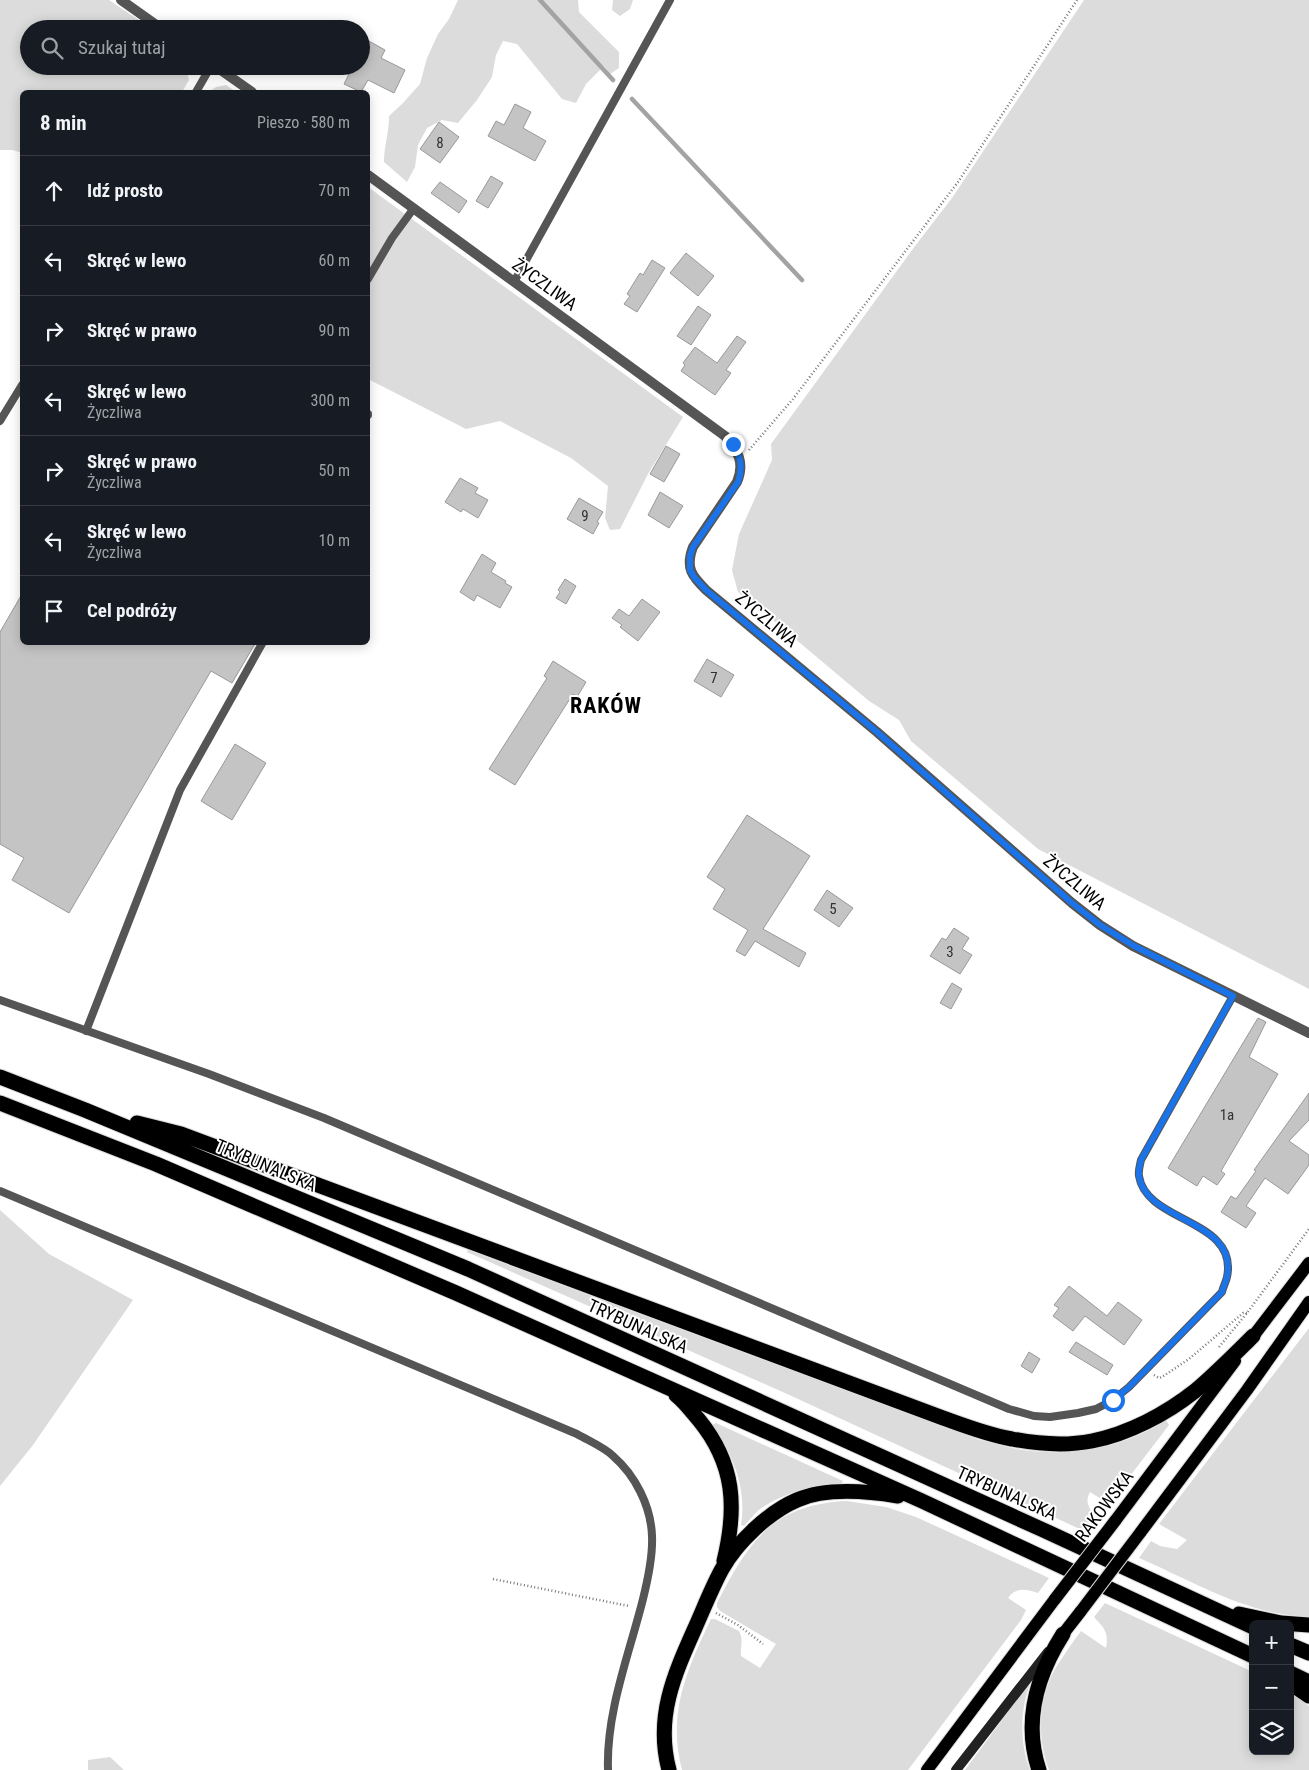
<!DOCTYPE html>
<html lang="pl">
<meta charset="utf-8">
<style>
:root{--surface:#171b24;--page:#20242c;--text:#f1f3f6;--muted:#9ea1a6;--line:#363941}
body{margin:0;font-family:"Roboto Condensed",sans-serif;background:var(--page);color:var(--text)}
.controls{position:absolute;right:15px;bottom:15px;display:grid;overflow:hidden;border-radius:8px;box-shadow:0 2px 12px #0003}
.controls button{width:45px;height:45px;display:grid;place-items:center;padding:0;border:0;border-bottom:1px solid var(--line);background:var(--surface);color:var(--text);font:25px sans-serif}
.stop{position:absolute;width:15px;height:15px;margin:-11px;border:4px solid #1a73e8;border-radius:50%;background:#fff}
.stop.end{background:#1a73e8;border-color:#fff;box-shadow:0 1px 5px #0008}
.list{margin:0;padding:0;list-style:none}
h2{display:flex;justify-content:space-between;align-items:center;height:65px;margin:0;padding:0 20px;font-size:21px}
h2 small{font-size:16px;font-weight:400;color:var(--muted)}
.list li{display:grid;grid-template-columns:32px 1fr auto;gap:15px;align-items:center;box-sizing:border-box;height:70px;padding:0 20px;border-top:1px solid var(--line)}
.list b{display:block;font-size:19px;white-space:nowrap}
.list p{margin:0;font-size:16px;white-space:nowrap;color:var(--muted)}
.list em{font-size:16px;font-style:normal;color:var(--muted)}
.icon{flex:none;width:28px;height:28px;fill:none;stroke:currentColor;stroke-width:2;stroke-linecap:round;stroke-linejoin:round}
.map{position:relative;flex:none;width:1309px;height:1770px;overflow:hidden}
.search{position:absolute;background:var(--surface);box-shadow:0 2px 12px #0003;left:20px;top:20px;width:350px;height:55px;display:flex;align-items:center;gap:12px;box-sizing:border-box;padding:0 18px;border-radius:28px;color:var(--muted);font-size:19px}
.panel{position:absolute;background:var(--surface);box-shadow:0 2px 12px #0003;left:20px;top:90px;width:350px;height:555px;border-radius:8px}
.map>svg:first-child{display:block}
.green{fill:#dcdcdc}
.lines{fill:none;stroke-linecap:round;stroke-linejoin:round}
.stream{stroke:#a3a3a3;stroke-width:4.5}
.building{fill:#c4c4c4;stroke:#999}
.primary-casing{stroke:#dbdbdb;stroke-width:14}
.highway-casing{stroke:#dbdbdb;stroke-width:17}
.path{stroke:#777;stroke-width:2.5;stroke-dasharray:1 2.5;stroke-linecap:butt}
.lane{stroke:#555;stroke-width:8}
.street{stroke:#555;stroke-width:10}
.secondary{stroke:#222;stroke-width:10}
.primary{stroke:#000;stroke-width:12}
.highway{stroke:#000;stroke-width:15}
.primary-bridge-casing{stroke:#dbdbdb;stroke-width:14;stroke-linecap:butt}
.primary-bridge{stroke:#000;stroke-width:12}
.route{stroke:#1a73e8;stroke-width:6}
.labels{text-anchor:middle;dominant-baseline:central;stroke-width:4;stroke-linejoin:round;paint-order:stroke}
.number-label{font-size:15px;fill:#313131}
.street-label{font-size:18px;fill:#000;stroke:#fff}
.district-label{font-size:22px;font-weight:bold;letter-spacing:1px;fill:#000;stroke:#fff}
</style>
<div class="map">
<svg width="1309" height="1770" viewBox="0 0 1309 1770">
<rect width="100%" height="100%" fill="#fff"/>
<path class="green" d="M0,0H109L152,29H29V66H185L189,80L182,92H22V153L13,150H0Z
M458,0H578L579,12L619,52V68L610,74L604,66L586,84L576,103L562,99L517,44L503,41L496,55L492,77L477,100L458,123L442,120L427,128L418,145L415,167L407,182L384,162C384,146 389,133 389,116L402,104L420,84L427,58L438,34L449,19Z
M613,0H633L630,9L620,16L612,10Z
M1084,0H1309V989L1038,849L911,741L899,720L869,701L774,621L738,592L732,570L739,534L772,460L771,444L915,246L952,198Z
M226,85L236,92H208L216,87Z
M368,187L683,417L648,474L620,529L610,530L605,518L608,486L571,458L500,421L466,429L368,379Z
M0,1210L49,1254L133,1300L33,1445L0,1486Z
M468,1250L977,1439C992,1443 1007,1447 1022,1450C1072,1457 1124,1448 1166,1420L1169,1425L1114,1497L1106,1502L1090,1492C1085,1501 1088,1508 1095,1515L1084,1531L785,1393L467,1252Z
M1309,1328V1617C1296,1616 1283,1614 1271,1612C1226,1602 1181,1576 1139,1558L1151,1541L1160,1546L1177,1549L1187,1540L1159,1524Z
M716,1423L843,1481L841,1484C816,1483 781,1494 760,1509C754,1514 749,1521 744,1526L741,1525C747,1488 733,1454 712,1425Z
M847,1501L886,1507L916,1517L1049,1578L1038,1593C1027,1589 1015,1587 1008,1598L1026,1610L1021,1620L908,1770H682C667,1714 687,1669 711,1619H715L739,1631C744,1640 740,1647 741,1656L760,1668L776,1644L720,1611L717,1607V1603C748,1543 772,1504 847,1501Z
M1105,1603L1253,1672V1751H1290V1692L1309,1706V1770H1049C1037,1738 1038,1700 1055,1669C1063,1656 1072,1643 1081,1631L1106,1648C1109,1632 1104,1628 1094,1617Z
M1032,1679C1020,1707 1019,1742 1030,1770H965Z
M110,1757L124,1770H88V1760Z"/>
<g class="lines">
<path class="stream" d="M540,0L613,80
M632,99L802,280"/>
</g>
<path class="building" d="M367,40L385,50L381,58L405,70L394,93L368,80L361,92L344,84L353,66H361V50Z
M515,104L531,112L523,128L546,141L535,161L488,136L496,121L504,125Z
M439,122L459,137L440,163L420,149Z
M491,176L503,183L488,208L476,201Z
M440,182L467,201L459,213L431,193Z
M686,253L714,276L698,296L670,273Z
M652,260L665,268L637,312L624,304L630,296L627,294L640,273L643,275Z
M698,306L711,315L691,345L677,336Z
M737,336L746,342L726,370L731,373L715,395L681,371L685,365L683,363L695,347L717,363Z
M666,446L680,454L664,482L650,474Z
M460,478L478,488L475,493L488,500L478,518L463,509L461,512L445,502Z
M660,492L683,506L669,528L648,515Z
M579,498L603,512L597,522L599,523L593,534L567,519Z
M482,554L496,563L491,572L506,581L505,583L512,587L500,608L477,595L474,601L460,592Z
M565,579L576,586L566,604L556,598L560,592L558,590Z
M22,594V642H256L232,683L211,671L69,913L12,880L24,858L0,844V632Z
M642,599L660,612L638,641L620,627L622,625L612,618L619,609L629,616Z
M707,659L734,675L721,697L694,681Z
M553,661L586,682L577,697L573,694L515,785L489,769L547,678L544,676Z
M235,744L266,763L232,820L201,801Z
M747,815L810,856L763,929L806,953L799,967L755,941L745,956L736,951L748,930L713,909L725,889L707,877Z
M827,890L853,908L839,927L814,910Z
M954,928L969,938L962,949L972,955L960,974L930,956L942,938L946,940Z
M952,983L962,989L951,1009L940,1003Z
M1258,1018L1266,1022L1249,1057L1278,1074L1221,1171L1225,1174L1217,1185L1203,1176L1197,1186L1168,1168Z
M1309,1093V1120L1289,1141L1309,1155V1165L1288,1194L1265,1178L1246,1206L1256,1213L1246,1228L1221,1212L1231,1196L1236,1199L1256,1171L1254,1170Z
M1069,1286L1107,1316L1118,1302L1142,1320L1124,1345L1085,1316L1073,1331L1053,1316L1059,1308L1054,1305Z
M1076,1342L1113,1365L1107,1375L1069,1352Z
M1029,1352L1040,1359L1032,1373L1021,1366Z"/>
<g class="lines">
<defs>
<path id="primary" d="M1248,1343L1309,1263
M1115,1521L1235,1361
M1140,1533L1247,1390L1309,1302
M1063,1634L1081,1611
M927,1770L1055,1599"/>
<path id="highway" d="M0,1077L85,1110L468,1269L1041,1529L1253,1627
M0,1103L156,1164L456,1293L922,1501L1253,1656
M137,1123L181,1134L943,1418C965,1426 988,1435 1012,1439C1038,1444 1067,1446 1092,1441C1128,1434 1166,1414 1195,1391C1215,1374 1234,1355 1253,1336
M676,1395C685,1402 692,1412 699,1420C735,1464 737,1508 724,1561
M1239,1614L1281,1623L1309,1625
M1290,1645L1309,1653
M1290,1673L1309,1682
M1290,1683L1309,1696
M669,1770C655,1717 674,1675 695,1628C704,1608 712,1587 722,1569C737,1542 769,1512 797,1500C826,1487 867,1491 898,1496
M1039,1770C1023,1722 1037,1675 1063,1634"/>
</defs>
<use href="#primary" class="primary-casing"/>
<use href="#highway" class="highway-casing"/>
<path class="path" d="M749,450L793,399L958,182L1077,0
M1219,1347L1247,1313L1309,1229
M1154,1375L1159,1378L1162,1377L1189,1359L1243,1313H1247
M493,1579L629,1606
M716,1613L738,1625L763,1644"/>
<path class="lane" d="M196,92L211,66
M368,279L392,238L414,208
M514,282L670,0
M368,414V415
M0,421L22,385
M0,1000L209,1074L324,1118L1009,1409L1034,1416L1050,1417L1078,1413L1096,1409L1113,1400L1129,1387L1222,1292C1223,1287 1226,1282 1227,1277C1239,1219 1146,1223 1139,1176C1138,1171 1140,1165 1141,1160L1233,996
M86,1031L180,790L263,642
M0,1191L577,1434C589,1441 604,1447 613,1456C635,1475 651,1506 652,1536C653,1557 648,1579 643,1599C629,1655 606,1712 608,1770"/>
<path class="street" d="M121,0L162,29
M215,66L252,92
M368,175L725,436C738,450 745,463 737,482L693,547C685,568 692,576 706,590L877,732L1072,903L1100,925L1133,946L1309,1033"/>
<path class="secondary" d="M956,1770L1048,1652"/>
<use href="#primary" class="primary"/>
<use href="#highway" class="highway"/>
<defs>
<path id="primary-bridge" d="M1055,1599L1115,1521
M1081,1611L1140,1533"/>
</defs>
<use href="#primary-bridge" class="primary-bridge-casing"/>
<use href="#primary-bridge" class="primary-bridge"/>
</g>
<g class="lines">
<path class="route" d="M733,444C741,457 743,468 738,482L693,547L690,556V570L694,577L706,590L877,732L1072,903L1100,925L1134,946L1233,996L1141,1160C1140,1165 1138,1171 1139,1176C1146,1223 1239,1219 1227,1277C1226,1282 1223,1287 1222,1292L1129,1387L1113,1400"/>
</g>
<g class="labels">
<g class="number-label">
<text x="440" y="143">8</text>
<text x="585" y="516">9</text>
<text x="714" y="678">7</text>
<text x="833" y="909">5</text>
<text x="950" y="952">3</text>
<text x="1227" y="1115">1a</text>
</g>
<g class="street-label">
<text transform="translate(545 284) rotate(36)">ŻYCZLIWA</text>
<text transform="translate(767 619) rotate(40)">ŻYCZLIWA</text>
<text transform="translate(1075 882) rotate(40)">ŻYCZLIWA</text>
<text transform="translate(266 1165) rotate(23)">TRYBUNALSKA</text>
<text transform="translate(638 1326) rotate(24)">TRYBUNALSKA</text>
<text transform="translate(1007 1493) rotate(24)">TRYBUNALSKA</text>
<text transform="translate(1104 1506) rotate(-53)">RAKOWSKA</text>
</g>
<g class="district-label">
<text x="606" y="705">RAKÓW</text>
</g>
</g>
</svg>
<div class="controls">
<button>+</button>
<button>−</button>
<button><svg class="icon" aria-label="layers" viewBox="0 0 24 24"><path d="M12 4l9 5-9 5-9-5zM3 14l9 5 9-5"/></svg></button>
</div>
<div class="stop" style="left:1113px;top:1400px"></div>
<div class="stop end" style="left:733px;top:444px"></div>
<div class="search"><svg class="icon" aria-label="search" viewBox="0 0 24 24"><circle cx="10" cy="10" r="6"/><path d="M15 15l6 6"/></svg>Szukaj tutaj</div>
<section class="panel">
<h2>8 min<small>Pieszo · 580 m</small></h2>
<ul class="list">
<li><svg class="icon" aria-label="ahead" viewBox="0 0 24 24"><path d="M12 20V5M6 11l6-6 6 6"/></svg><div><b>Idź prosto</b></div><em>70 m</em></li>
<li><svg class="icon" aria-label="left" viewBox="0 0 24 24"><path d="M17 20v-9H6M10 6l-5 5 5 5"/></svg><div><b>Skręć w lewo</b></div><em>60 m</em></li>
<li><svg class="icon" aria-label="right" viewBox="0 0 24 24"><path d="M7 20v-9h11M14 6l5 5-5 5"/></svg><div><b>Skręć w prawo</b></div><em>90 m</em></li>
<li><svg class="icon" aria-label="left" viewBox="0 0 24 24"><path d="M17 20v-9H6M10 6l-5 5 5 5"/></svg><div><b>Skręć w lewo</b><p>Życzliwa</p></div><em>300 m</em></li>
<li><svg class="icon" aria-label="right" viewBox="0 0 24 24"><path d="M7 20v-9h11M14 6l5 5-5 5"/></svg><div><b>Skręć w prawo</b><p>Życzliwa</p></div><em>50 m</em></li>
<li><svg class="icon" aria-label="left" viewBox="0 0 24 24"><path d="M17 20v-9H6M10 6l-5 5 5 5"/></svg><div><b>Skręć w lewo</b><p>Życzliwa</p></div><em>10 m</em></li>
<li><svg class="icon" aria-label="arrive" viewBox="0 0 24 24"><path d="M6 21V4h12l-3 4 3 4H6"/></svg><div><b>Cel podróży</b></div></li>
</ul>
</section>
</div>
